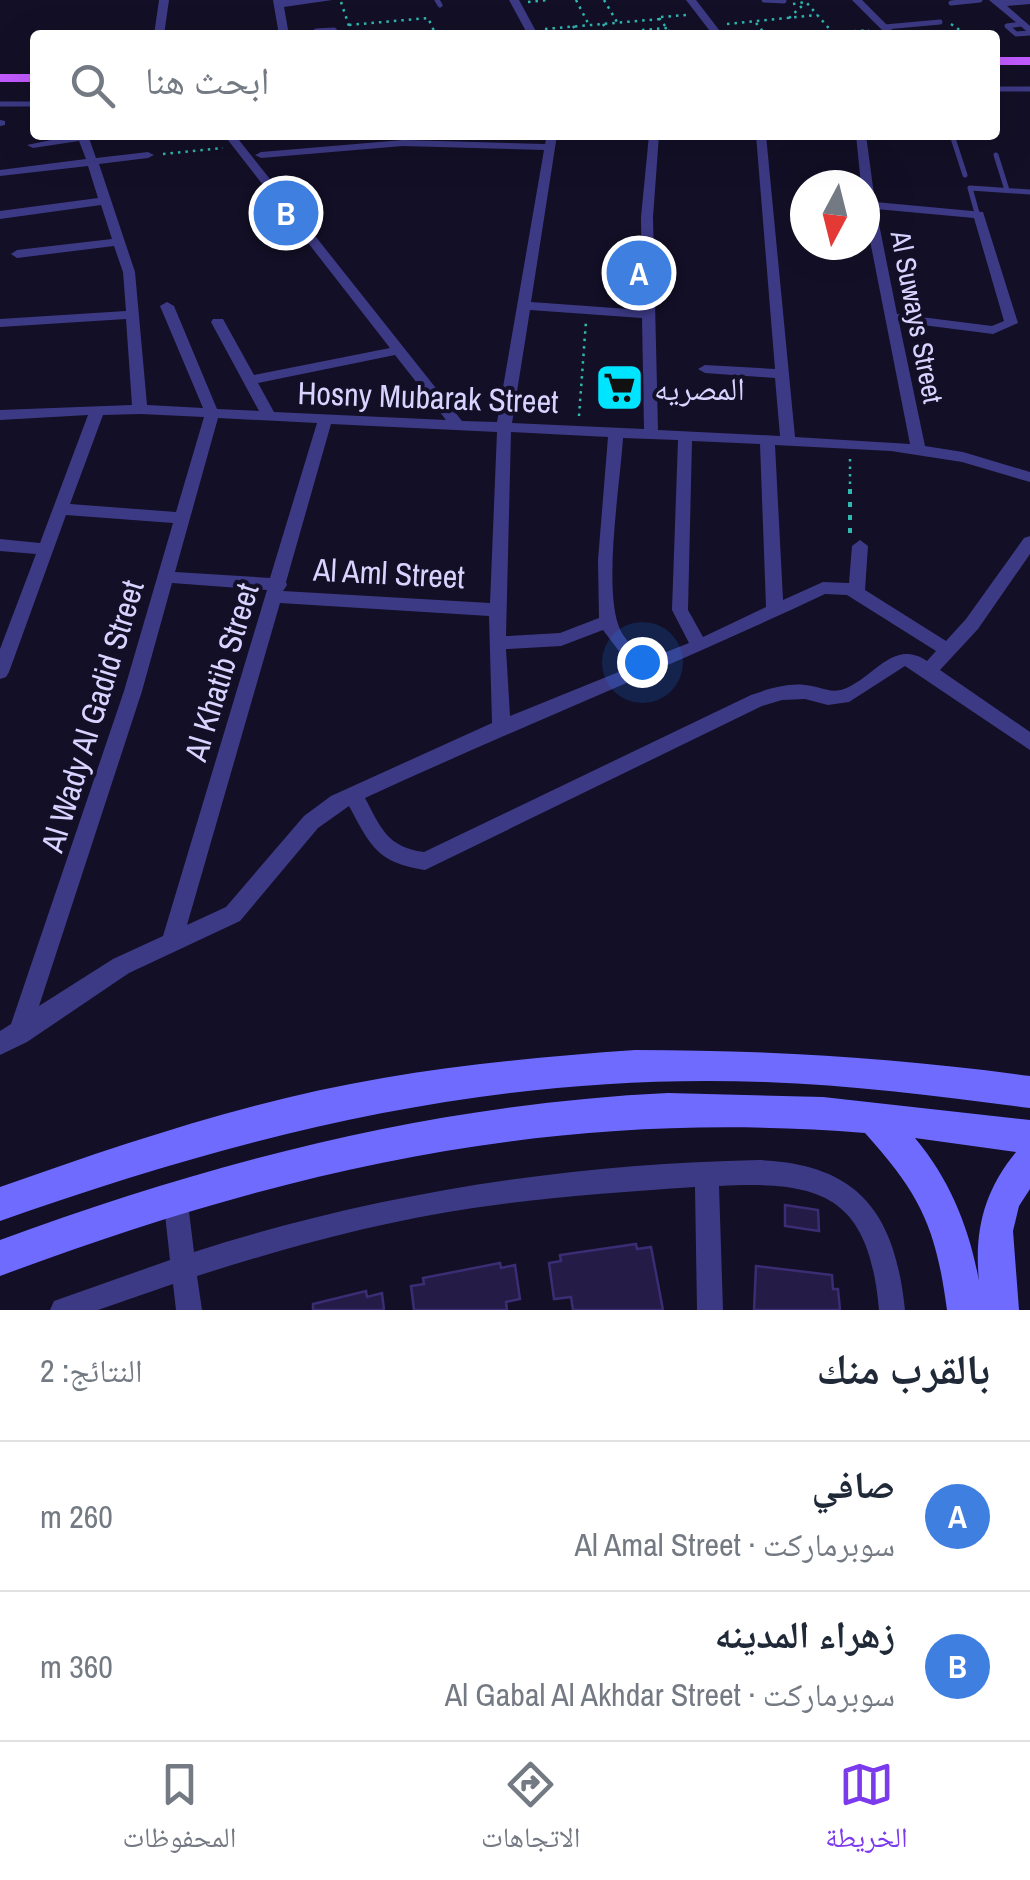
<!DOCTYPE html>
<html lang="ar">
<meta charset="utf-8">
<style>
:root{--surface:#fff;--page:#f6f6f7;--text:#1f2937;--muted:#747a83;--line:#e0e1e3;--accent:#7c3aed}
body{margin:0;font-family:"Archivo Narrow","Noto Naskh Arabic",sans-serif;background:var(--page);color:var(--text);direction:rtl}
.compass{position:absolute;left:790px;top:170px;width:90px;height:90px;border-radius:50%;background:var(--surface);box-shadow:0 10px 40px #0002;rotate:187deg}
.you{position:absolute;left:642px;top:662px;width:35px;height:35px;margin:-25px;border:8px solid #fff;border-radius:50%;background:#1a73e8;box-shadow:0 0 0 15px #1a73e833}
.badge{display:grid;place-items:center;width:65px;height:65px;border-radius:50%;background:var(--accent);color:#fff;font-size:32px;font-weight:700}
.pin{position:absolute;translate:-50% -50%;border:5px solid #fff;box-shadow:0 2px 10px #0006}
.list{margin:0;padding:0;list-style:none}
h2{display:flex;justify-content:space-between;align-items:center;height:130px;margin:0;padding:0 40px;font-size:42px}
h2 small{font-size:32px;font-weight:400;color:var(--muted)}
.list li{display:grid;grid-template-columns:65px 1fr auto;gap:30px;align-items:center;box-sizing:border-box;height:150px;padding:0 40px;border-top:2px solid var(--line)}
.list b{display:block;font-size:38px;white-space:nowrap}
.list p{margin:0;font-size:32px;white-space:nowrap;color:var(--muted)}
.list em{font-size:32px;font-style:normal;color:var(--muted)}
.icon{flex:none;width:55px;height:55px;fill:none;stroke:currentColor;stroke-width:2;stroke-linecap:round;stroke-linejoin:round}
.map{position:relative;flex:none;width:1030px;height:1310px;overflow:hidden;direction:ltr}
.search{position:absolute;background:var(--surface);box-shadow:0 10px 40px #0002;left:30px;right:30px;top:30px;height:110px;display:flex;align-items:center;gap:25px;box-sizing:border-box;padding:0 35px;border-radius:10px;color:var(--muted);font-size:38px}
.sheet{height:430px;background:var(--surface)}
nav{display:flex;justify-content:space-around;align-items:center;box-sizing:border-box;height:140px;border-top:2px solid var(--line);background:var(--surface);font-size:28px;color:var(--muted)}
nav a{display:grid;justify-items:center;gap:5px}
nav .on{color:var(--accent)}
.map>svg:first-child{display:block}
.building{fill:#241b47;stroke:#3b2d73;stroke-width:2.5}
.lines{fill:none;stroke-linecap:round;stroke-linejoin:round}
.path-far1{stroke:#2fb8b0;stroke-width:2.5;stroke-dasharray:2.5 5;stroke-linecap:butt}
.path{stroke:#2fb8b0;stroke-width:4;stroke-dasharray:5 8;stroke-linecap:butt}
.lane{stroke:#3d3a85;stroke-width:5}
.street{fill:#3d3a85;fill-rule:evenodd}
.secondary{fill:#6f6bff;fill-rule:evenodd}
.primary{fill:#c25bff;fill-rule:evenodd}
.labels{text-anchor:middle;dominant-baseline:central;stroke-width:8;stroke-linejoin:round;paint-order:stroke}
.far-street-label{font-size:28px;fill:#d9d4ff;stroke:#130f26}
.poi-label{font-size:32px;fill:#d9d4ff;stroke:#130f26;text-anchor:start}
.street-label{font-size:32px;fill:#d9d4ff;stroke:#130f26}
</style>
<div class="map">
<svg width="1030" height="1310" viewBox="0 0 1030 1310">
<rect width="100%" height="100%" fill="#130f26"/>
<path class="building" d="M785,1205L818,1210L819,1231L785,1226Z
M636,1244L637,1249L651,1247L663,1310H573L571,1297L554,1299L549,1263L561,1261L560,1255Z
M500,1263L501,1268L515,1265L520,1299L506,1302L507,1310H414L411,1286L424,1284L423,1278Z
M756,1266L832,1275L833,1289H838L840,1310H754Z
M366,1291L367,1297L382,1293L384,1310H313V1304Z"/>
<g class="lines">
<path class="path-far1" d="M576,0L589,25
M604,0L617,22
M341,2L349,26
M528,2L548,0
M793,4L806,2L833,33L869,30
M661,17L686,15
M659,18L672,35
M789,18L804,4
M756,23L766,35
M603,24L610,35
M727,24L817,15
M951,24L967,35
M349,25L428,18L436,35
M573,26L579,35
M545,29L660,19
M642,30L667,28
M163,154L223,148
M579,416L586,321
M850,459V492"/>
<path class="path" d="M850,489V535"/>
<path class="lane" d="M437,0L440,5
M764,0L784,1
M951,3L980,0
M1021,24L1007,26L1016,34L1030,33
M885,27L940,22
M316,31L334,30L339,35
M995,89H1030
M0,104H35
M952,135L965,175
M996,155L1007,190
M977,213L970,188L1030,192"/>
<path class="street" d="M159,0H169L164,35H154Z
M273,0H332L284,7L289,35H279Z
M509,0H519L538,35H528Z
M686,0H696L723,35H713Z
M852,0H862L897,35H887Z
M989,0H1030V4L1007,6L1030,26V34Z
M0,120L5,121V125L0,126Z
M75,135H88L96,158L148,152L154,155L148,158L99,164L135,272L147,405L203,408L160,306L167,302L174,306L217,409L259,411L211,322L213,319H223L254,375L390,348L224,135H235L462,421L497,422L544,150L403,146L261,158L255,155L261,152L403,140L545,144L547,135H557L531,302L642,310L641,217L649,135H659L653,217L658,430L780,436L775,378L705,373L698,369L705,365L775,369L756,135H766L795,437L910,444L865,215V185H861L856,135H866L875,202L983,212L1018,323L993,334L899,322L925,446L963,452L1030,472V482L962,462L891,451L775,445L783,600L823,582L849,583L852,546L860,540L868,546L865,590L946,641L966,619L1024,538L1030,536V554L978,629L940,670L1030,732V750L905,666L849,702L828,705L805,699L782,700L762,706L425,870C377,863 370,845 349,806L318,828L240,921L129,973L27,1042L0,1055V1031L11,1024L124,691L173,523L66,515L9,672L6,677L0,679V649L36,554L0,551V539L40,543L88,415L0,420V410L132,405L126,319L0,327V319L126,311L123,272L114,246L17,258L11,254L17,250L112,239L101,205L0,219V211L98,198L88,166L0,176V170L86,159L79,141L33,148L27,145ZM876,209L974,218L1004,321L992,326L897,314ZM530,310L642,318L644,429L512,423ZM395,355L446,420L274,412L258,383ZM141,414L204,417L176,512L70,504L103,415ZM218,418L317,423L270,578L175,572ZM331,424L497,432L490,603L283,591L287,585L286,582ZM511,432L608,437L598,560L599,618L560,633L506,636ZM623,438L678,440L672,610L689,643L646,660C636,650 622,638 618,624C604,581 620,485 623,438ZM692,441L760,444L766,607L703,637L688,610ZM172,583L267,590L163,936L113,959L39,1006L142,691ZM825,594L847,595L936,651L927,661C893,638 874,678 844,689C830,694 819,686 805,685C787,683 768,689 751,695L424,852C387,847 381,828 365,798C517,728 674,665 825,594ZM280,603L489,616L492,723L331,796L304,816L226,907L187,925ZM603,630L631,667L510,716L506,649L561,646Z
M759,1160C860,1164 895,1214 905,1310H879C869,1198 825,1180 719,1186L723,1310H697L695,1187C621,1192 547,1197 473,1208C379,1222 288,1247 197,1276L202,1310H176L173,1284L98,1310H50L54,1301L170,1260L163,1196L166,1187L175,1184L184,1187L187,1196L194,1252C378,1193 566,1164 759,1160Z"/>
<path class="secondary" d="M635,1050C768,1050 898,1058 1030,1076V1108C942,1097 854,1085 765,1082C496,1072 251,1132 0,1221V1187C125,1143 252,1100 383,1078C467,1064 550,1056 635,1050Z
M668,1093L823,1097L1030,1120V1189L1019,1206L1013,1231L1019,1310H947C936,1228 921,1195 865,1133C555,1108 289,1168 0,1276V1240C217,1160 436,1104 668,1093ZM915,1138L1016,1152C984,1191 974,1231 979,1281C969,1227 950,1180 915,1138Z"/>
<path class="primary" d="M995,57H1030V65H995Z
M0,74H35V82H0Z"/>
</g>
<defs>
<symbol id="supermarket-square" viewBox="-11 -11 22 22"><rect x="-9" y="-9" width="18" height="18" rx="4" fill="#00e5ff" stroke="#130f26"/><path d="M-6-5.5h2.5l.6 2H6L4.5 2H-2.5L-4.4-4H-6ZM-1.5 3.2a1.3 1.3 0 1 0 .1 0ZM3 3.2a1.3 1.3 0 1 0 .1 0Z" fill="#111"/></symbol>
</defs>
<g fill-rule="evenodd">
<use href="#supermarket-square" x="592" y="360" width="55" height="55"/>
</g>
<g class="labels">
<g class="far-street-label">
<text transform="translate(917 317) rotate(79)">Al Suways Street</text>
</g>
<g class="poi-label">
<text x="654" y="388">المصريه</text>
</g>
<g class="street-label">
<text transform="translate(428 397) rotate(2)">Hosny Mubarak Street</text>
<text transform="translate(389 573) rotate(3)">Al Aml Street</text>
<text transform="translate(221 672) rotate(-73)">Al Khatib Street</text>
<text transform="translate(92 716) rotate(-73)">Al Wady Al Gadid Street</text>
</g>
</g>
</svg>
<svg class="compass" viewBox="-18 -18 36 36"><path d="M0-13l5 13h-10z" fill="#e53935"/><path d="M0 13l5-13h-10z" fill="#747a83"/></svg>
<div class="you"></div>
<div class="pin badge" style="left:639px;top:273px;background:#3f7fe0">A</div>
<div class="pin badge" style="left:286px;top:213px;background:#3f7fe0">B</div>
<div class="search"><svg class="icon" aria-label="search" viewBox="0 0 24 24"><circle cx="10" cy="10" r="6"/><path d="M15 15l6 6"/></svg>ابحث هنا</div>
</div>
<section class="sheet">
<h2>بالقرب منك<small>النتائج: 2</small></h2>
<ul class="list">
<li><span class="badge" style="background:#3f7fe0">A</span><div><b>صافي</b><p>سوبرماركت · Al Amal Street</p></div><em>260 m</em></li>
<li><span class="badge" style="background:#3f7fe0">B</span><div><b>زهراء المدينه</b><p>سوبرماركت · Al Gabal Al Akhdar Street</p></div><em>360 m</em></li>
</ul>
</section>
<nav>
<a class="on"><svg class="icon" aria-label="map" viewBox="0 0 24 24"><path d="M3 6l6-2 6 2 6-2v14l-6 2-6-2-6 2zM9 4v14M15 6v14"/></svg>الخريطة</a>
<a><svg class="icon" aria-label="directions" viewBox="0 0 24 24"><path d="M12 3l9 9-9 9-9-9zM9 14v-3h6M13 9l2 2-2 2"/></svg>الاتجاهات</a>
<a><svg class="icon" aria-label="saved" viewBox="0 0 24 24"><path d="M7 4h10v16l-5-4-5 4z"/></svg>المحفوظات</a>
</nav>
